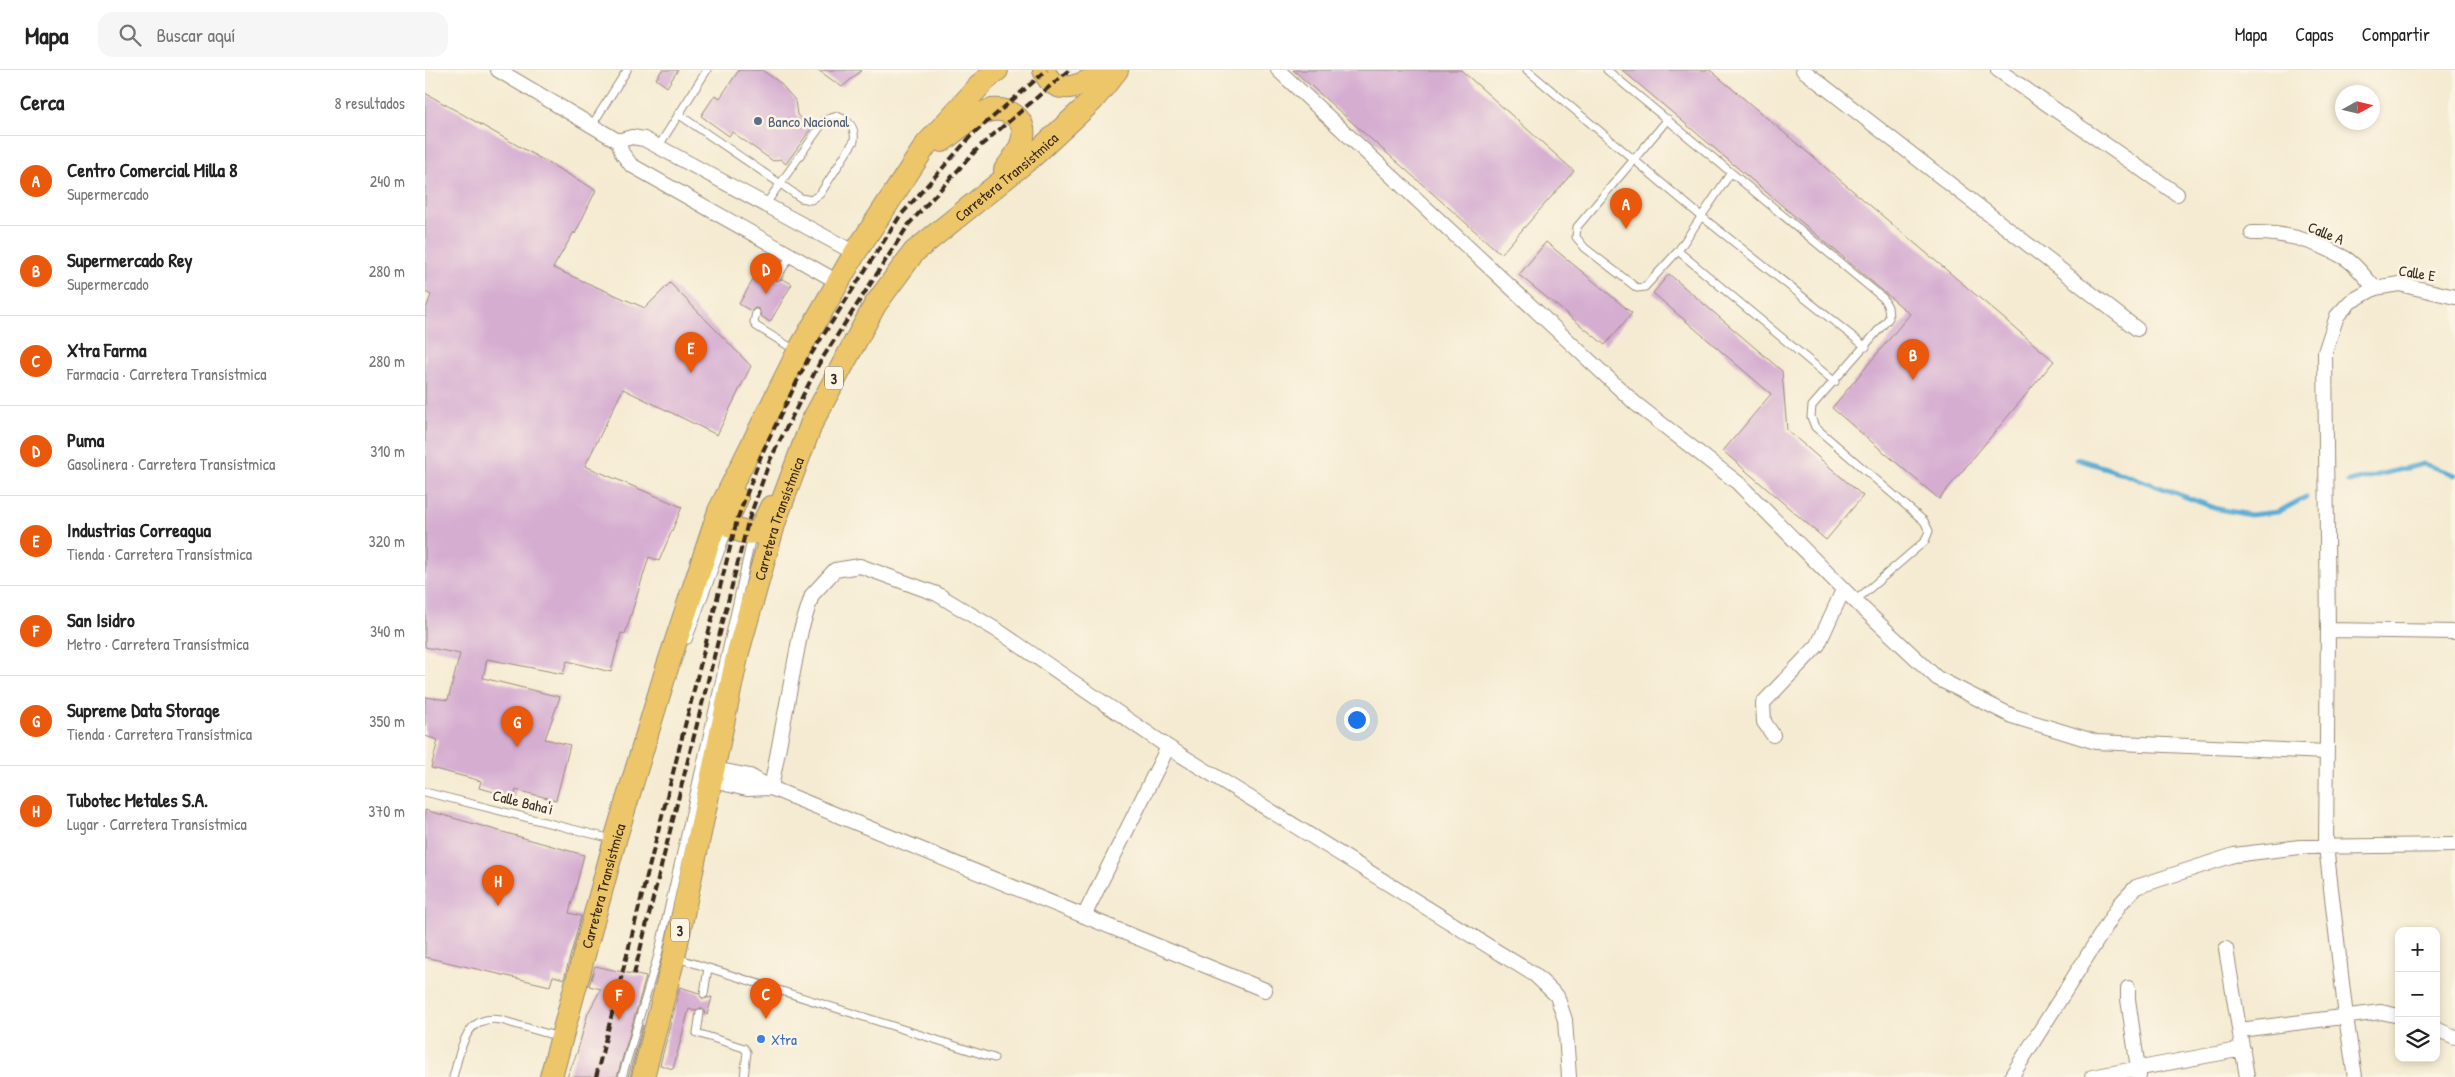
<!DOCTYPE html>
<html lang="es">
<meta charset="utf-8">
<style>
:root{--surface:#fff;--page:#f6f6f6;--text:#222;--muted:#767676;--line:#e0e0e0;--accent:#ea580c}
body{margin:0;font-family:"Patrick Hand",sans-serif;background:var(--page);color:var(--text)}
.controls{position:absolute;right:15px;bottom:15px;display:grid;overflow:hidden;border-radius:10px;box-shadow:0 2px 8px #0003}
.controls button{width:45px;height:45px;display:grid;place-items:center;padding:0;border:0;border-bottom:1px solid var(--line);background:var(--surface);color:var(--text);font:25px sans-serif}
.compass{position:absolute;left:1910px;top:15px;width:45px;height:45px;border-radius:50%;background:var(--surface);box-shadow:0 2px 8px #0003;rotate:82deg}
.you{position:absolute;left:931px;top:649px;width:18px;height:18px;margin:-12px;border:4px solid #fff;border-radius:50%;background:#1a73e8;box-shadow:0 0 0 8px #1a73e833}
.badge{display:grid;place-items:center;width:32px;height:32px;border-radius:50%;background:var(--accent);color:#fff;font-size:16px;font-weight:700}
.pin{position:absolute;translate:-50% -41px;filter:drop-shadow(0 1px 2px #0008)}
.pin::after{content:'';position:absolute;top:26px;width:18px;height:15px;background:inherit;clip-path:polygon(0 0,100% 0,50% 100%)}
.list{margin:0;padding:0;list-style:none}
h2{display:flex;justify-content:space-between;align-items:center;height:65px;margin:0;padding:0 20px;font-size:21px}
h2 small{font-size:16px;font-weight:400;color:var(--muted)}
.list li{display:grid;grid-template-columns:32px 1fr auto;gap:15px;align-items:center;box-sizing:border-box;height:90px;padding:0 20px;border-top:1px solid var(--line)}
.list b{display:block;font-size:19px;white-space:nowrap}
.list p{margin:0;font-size:16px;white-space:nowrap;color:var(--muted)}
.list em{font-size:16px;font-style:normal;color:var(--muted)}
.icon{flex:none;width:28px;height:28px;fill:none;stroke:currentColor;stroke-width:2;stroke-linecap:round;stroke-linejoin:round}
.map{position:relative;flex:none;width:2030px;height:1007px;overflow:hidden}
header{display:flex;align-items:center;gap:30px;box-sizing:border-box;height:70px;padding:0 25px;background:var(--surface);border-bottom:1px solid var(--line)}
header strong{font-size:24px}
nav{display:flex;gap:28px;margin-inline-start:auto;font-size:18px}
.search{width:350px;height:45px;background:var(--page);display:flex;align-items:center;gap:12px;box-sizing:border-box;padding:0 18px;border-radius:15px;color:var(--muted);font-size:19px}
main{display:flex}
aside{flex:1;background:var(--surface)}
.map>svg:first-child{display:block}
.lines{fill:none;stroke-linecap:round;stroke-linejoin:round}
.stream{stroke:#58acd4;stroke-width:5}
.building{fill:#d5add1}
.lane-casing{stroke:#988a78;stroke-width:9}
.street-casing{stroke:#988a78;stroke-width:16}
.primary-casing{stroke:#988a78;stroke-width:24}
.lane{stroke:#fff;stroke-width:7}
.street{stroke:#fff;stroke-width:14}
.primary{stroke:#ecc669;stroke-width:22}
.rail{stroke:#3b2a1e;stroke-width:4;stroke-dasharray:8 4;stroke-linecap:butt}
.service-dot{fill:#5c6f8a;stroke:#fcf5e5;stroke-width:2}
.shop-dot{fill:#3f7fe0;stroke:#fcf5e5;stroke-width:2}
.labels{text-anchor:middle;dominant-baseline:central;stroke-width:5;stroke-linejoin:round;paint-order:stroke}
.shield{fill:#fcf5e5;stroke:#75675a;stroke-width:1}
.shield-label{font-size:14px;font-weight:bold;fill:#3b2a1e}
.service-label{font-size:15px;fill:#4e5e75;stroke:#fcf5e5;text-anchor:start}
.street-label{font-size:15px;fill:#3b2a1e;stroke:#fcf5e5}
.shop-label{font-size:15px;fill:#366cbe;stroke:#fcf5e5;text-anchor:start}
</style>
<header>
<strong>Mapa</strong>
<div class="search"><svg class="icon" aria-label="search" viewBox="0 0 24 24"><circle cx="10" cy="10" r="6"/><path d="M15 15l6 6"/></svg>Buscar aquí</div>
<nav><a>Mapa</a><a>Capas</a><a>Compartir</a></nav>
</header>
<main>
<aside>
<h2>Cerca<small>8 resultados</small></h2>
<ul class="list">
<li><span class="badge">A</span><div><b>Centro Comercial Milla 8</b><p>Supermercado</p></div><em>240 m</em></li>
<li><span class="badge">B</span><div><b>Supermercado Rey</b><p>Supermercado</p></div><em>280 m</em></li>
<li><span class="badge">C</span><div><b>Xtra Farma</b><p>Farmacia · Carretera Transístmica</p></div><em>280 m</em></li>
<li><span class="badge">D</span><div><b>Puma</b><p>Gasolinera · Carretera Transístmica</p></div><em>310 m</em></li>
<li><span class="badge">E</span><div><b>Industrias Correagua</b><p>Tienda · Carretera Transístmica</p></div><em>320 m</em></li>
<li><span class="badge">F</span><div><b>San Isidro</b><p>Metro · Carretera Transístmica</p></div><em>340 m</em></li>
<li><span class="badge">G</span><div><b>Supreme Data Storage</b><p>Tienda · Carretera Transístmica</p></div><em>350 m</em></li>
<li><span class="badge">H</span><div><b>Tubotec Metales S.A.</b><p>Lugar · Carretera Transístmica</p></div><em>370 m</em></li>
</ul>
</aside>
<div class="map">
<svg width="2030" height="1007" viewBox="0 0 2030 1007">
<rect width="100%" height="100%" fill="#fcf5e5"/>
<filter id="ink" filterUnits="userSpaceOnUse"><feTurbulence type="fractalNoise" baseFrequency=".02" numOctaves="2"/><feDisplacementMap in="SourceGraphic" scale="10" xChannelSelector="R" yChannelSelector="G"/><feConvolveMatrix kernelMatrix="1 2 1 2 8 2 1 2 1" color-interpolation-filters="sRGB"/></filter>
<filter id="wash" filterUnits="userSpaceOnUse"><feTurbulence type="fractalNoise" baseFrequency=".0096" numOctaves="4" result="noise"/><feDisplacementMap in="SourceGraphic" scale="20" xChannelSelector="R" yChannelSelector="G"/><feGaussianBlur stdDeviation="1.12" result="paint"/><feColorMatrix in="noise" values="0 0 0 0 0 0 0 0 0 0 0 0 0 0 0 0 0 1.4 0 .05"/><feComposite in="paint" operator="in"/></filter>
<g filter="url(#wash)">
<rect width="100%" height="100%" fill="#f5ebd2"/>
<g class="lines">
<path class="stream" d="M1652,389L1694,402L1793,439L1825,445L1853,442L1881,427
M1923,412L1999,394L2030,405"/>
</g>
<g id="blocks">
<path class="building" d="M237,0H253L242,17L231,9Z
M314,0H337L354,12L370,30L372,45L388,56L361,94L355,89L348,91L307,62L304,66L276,46L290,25L295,28Z
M393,0H437L417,17Z
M868,0H1036L1149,101L1076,184Z
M1197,0H1285L1629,291L1514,429L1407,338L1485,244Z
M0,23L171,120L150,164L149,162L128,198L220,238L245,213L326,296L292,365L198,319L160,396L257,437L234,491L224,487L200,564L196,563L186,602L142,591L138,604L62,589L58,608L135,627L120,669L145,675L131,730L91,720L89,727L54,718L56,711L6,698L13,670L0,666V627L23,630L35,584L0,577V241L6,225L0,222Z
M1121,172L1207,243L1180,275L1094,205Z
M336,196L348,203L351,211L358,209L367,214L345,252L336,246L334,239L330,238L326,241L314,234Z
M1244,204L1357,301L1362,360L1438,426L1401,470L1298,381L1346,324L1228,223Z
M0,740L159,785L144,843L156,846L139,909L128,906L125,916L0,887Z
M170,896L221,907L192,1007H142L152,983L163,943L176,919L164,916Z
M255,917L274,923L278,929L287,927L282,945L276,938L270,941L264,939L248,999L235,995Z
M218,955L205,1007H203Z"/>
</g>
</g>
<g filter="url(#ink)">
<use href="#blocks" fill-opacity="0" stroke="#988a78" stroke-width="1"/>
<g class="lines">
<defs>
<path id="lane" d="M1102,0L1276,146L1441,277
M1182,0L1458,228L1463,237L1464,248L1387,336L1386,347L1390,357L1499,451L1504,461L1500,471L1430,531
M253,44L376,128L386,130L395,124L429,71C431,58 424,50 412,46L400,50L355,114L340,135
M1243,49L1152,157L1151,167L1160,178L1212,218L1220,217L1253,181L1410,312
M167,55L202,0
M233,77L282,0
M1253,181L1305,104
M353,206L366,185
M331,243L329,252L331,256L370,280
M263,570L304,458
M0,722L187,769
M252,888L569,988
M279,924L283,898
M275,943L272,963L319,978L322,982L319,1007
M28,1007C36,981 39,943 76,950L134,967
M197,1007L233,885L327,466"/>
<path id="street" d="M73,0L193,71L197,83L206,95L413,212
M853,0L1211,334L1313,413L1430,531L1512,608L1587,646L1671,672L1902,682
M1378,0L1712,259
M1573,0L1752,124
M193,71L207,67L219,69L430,183
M1827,163C1859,162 1892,172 1920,188C1931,194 1941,209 1950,218
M1903,560L2030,562
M1348,665L1339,652L1338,633L1393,575L1418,520
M290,699L325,706L346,718L840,920
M288,711L322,719L345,718
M346,718L376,560L387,525L410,500L435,496L512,524L575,562L743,677L1110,905L1132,926L1140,950L1144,1007
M659,846L743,677
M1801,879L1822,1007
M1703,918V929L1714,1006
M2011,959L2030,967
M1815,960L1956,942L1974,946
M1586,1007L1695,834L1711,817L1809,785L1875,777L2030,775
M1667,1007L1818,979
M1930,1007L1921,947L1901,776L1903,560L1900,282L1912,246L1925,232L1950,218L1974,214L2030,227"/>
<g id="primary">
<path d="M619,0C630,32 664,12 682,0"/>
<path d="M517,71C532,60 549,44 567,40C575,39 583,41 589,45C610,61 591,86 580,100"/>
<path d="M312,428L302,452C308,461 326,466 335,460L346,437"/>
<path id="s1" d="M126,1007L190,770L242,598L294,441L373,282L430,183L501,75L558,12L572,0"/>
<path id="s2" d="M218,1007L249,887L313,582L350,451L387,352L450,235L489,182L609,85L667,31L692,0"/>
</g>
</defs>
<use href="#lane" class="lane-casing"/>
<use href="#street" class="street-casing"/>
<use href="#primary" class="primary-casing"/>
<use href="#lane" class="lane"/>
<use href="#street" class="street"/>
<use href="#primary" class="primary"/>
<path class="rail" d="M209,904L323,452L345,390L395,292L484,154L554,77L644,0
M171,1007L312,450L337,383L383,289L475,146L546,66L622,0"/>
</g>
</g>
<circle class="service-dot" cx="333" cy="51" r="5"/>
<circle class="shop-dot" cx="336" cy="969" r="5"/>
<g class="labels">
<g class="shield">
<rect x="400" y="296.5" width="18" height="23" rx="4"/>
<rect x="246" y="848.5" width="18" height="23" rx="4"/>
</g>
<g class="shield-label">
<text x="409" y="308">3</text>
<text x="255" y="860">3</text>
</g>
<g class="service-label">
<text x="343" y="51">Banco Nacional</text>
</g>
<g class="street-label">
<text stroke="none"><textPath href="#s2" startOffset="995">Carretera Transístmica</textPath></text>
<text transform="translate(1901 163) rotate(22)">Calle A</text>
<text transform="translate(1992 203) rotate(9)">Calle E</text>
<text stroke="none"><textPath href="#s2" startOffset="575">Carretera Transístmica</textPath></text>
<text transform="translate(98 732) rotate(14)">Calle Baha'i</text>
<text stroke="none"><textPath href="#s1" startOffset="198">Carretera Transístmica</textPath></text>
</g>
<g class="shop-label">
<text x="346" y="969">Xtra</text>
</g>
</g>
</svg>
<div class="controls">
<button>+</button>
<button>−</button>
<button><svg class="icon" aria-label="layers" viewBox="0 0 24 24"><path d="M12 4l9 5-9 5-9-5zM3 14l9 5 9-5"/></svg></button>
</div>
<svg class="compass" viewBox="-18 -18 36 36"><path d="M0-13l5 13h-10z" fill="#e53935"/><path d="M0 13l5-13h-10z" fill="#767676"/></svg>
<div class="you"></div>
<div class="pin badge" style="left:1201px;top:159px">A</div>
<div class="pin badge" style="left:1488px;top:310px">B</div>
<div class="pin badge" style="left:341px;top:949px">C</div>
<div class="pin badge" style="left:341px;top:224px">D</div>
<div class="pin badge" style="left:266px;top:303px">E</div>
<div class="pin badge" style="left:194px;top:950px">F</div>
<div class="pin badge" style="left:92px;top:677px">G</div>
<div class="pin badge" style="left:73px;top:836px">H</div>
</div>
</main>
